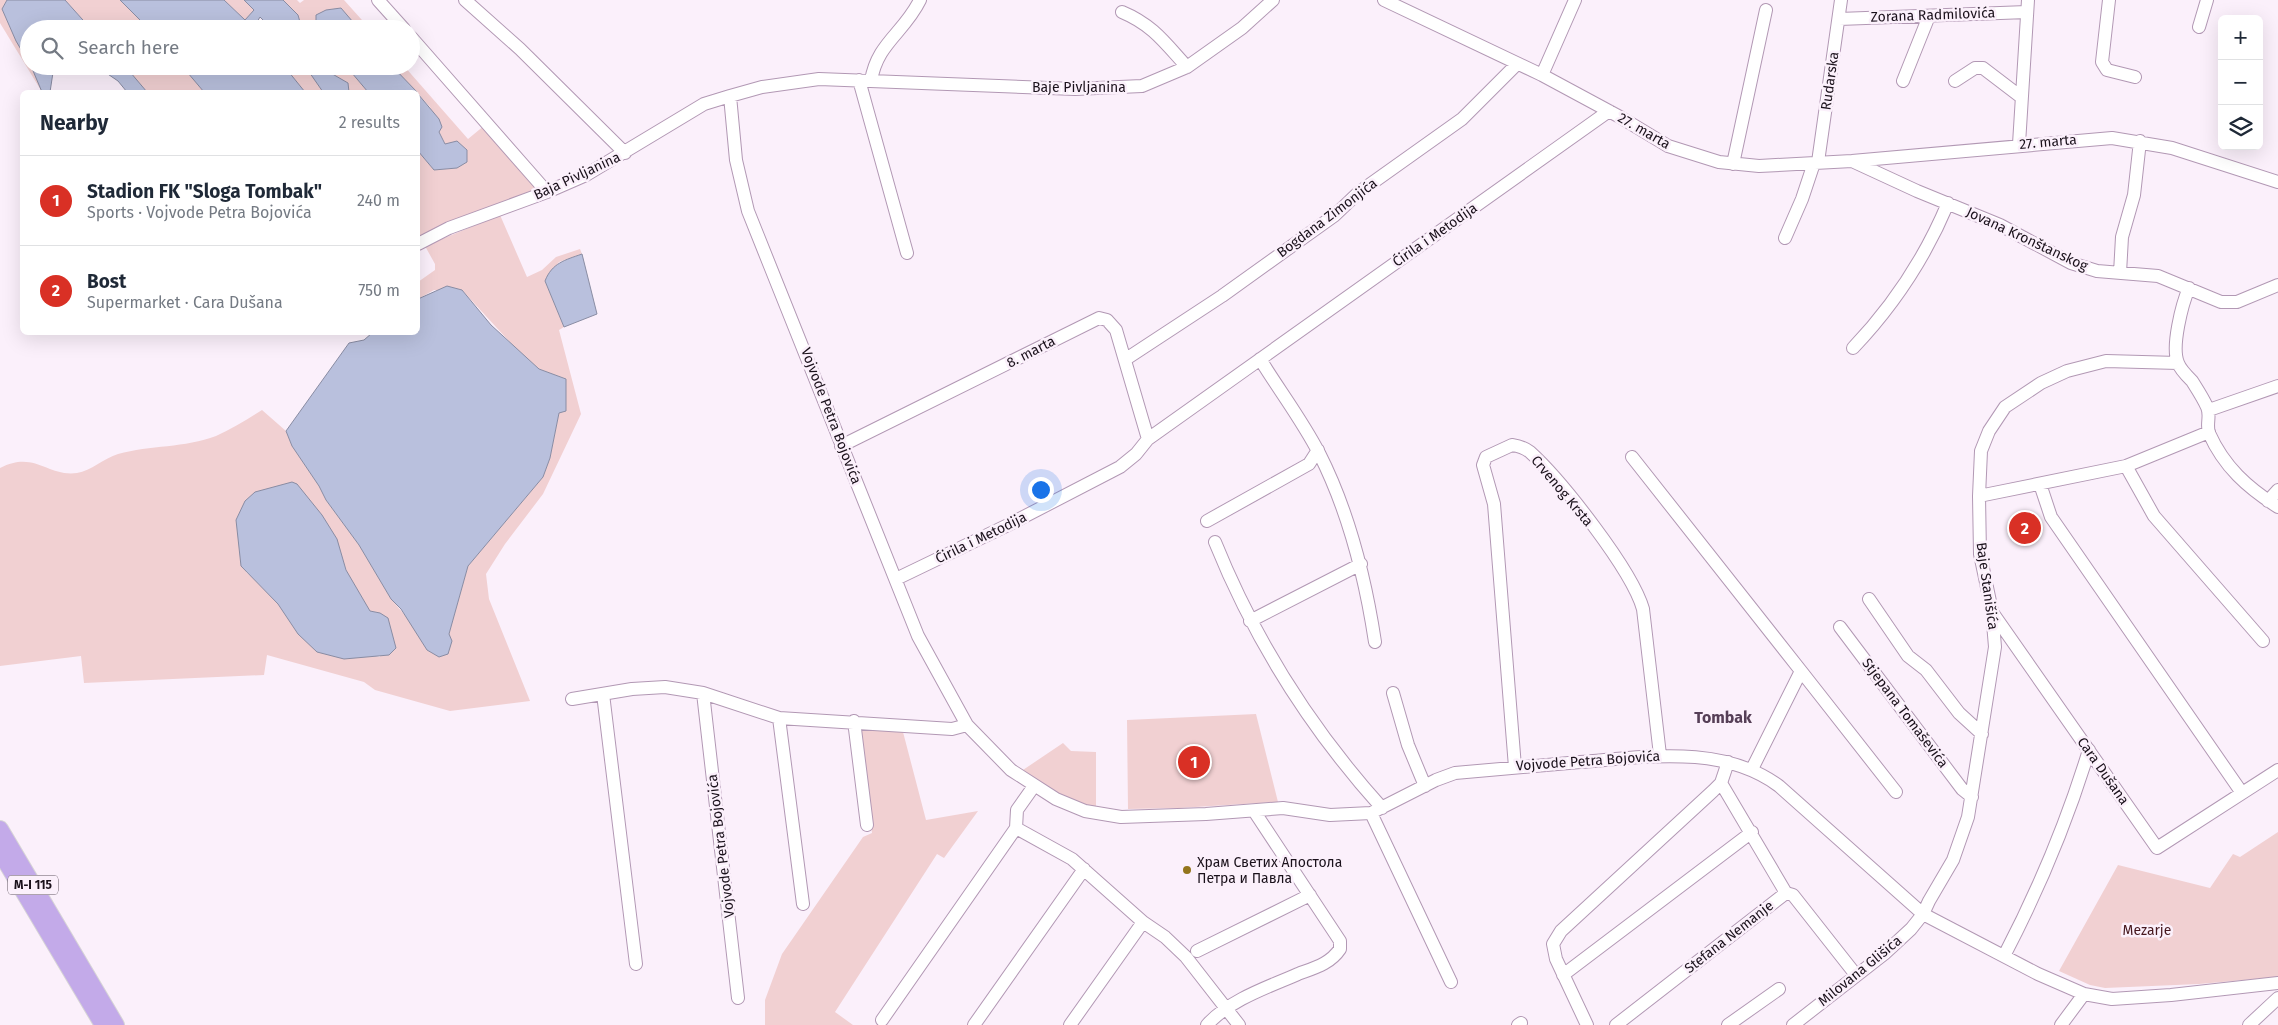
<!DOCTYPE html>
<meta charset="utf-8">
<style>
:root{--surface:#fff;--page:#f6f6f7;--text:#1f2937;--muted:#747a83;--line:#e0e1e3;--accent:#d93025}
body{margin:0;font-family:"Fira Sans",sans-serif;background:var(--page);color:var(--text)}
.controls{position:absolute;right:15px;top:15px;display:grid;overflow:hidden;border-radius:8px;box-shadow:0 5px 20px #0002}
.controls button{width:45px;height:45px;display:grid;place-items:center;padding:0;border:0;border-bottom:1px solid var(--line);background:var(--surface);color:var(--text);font:25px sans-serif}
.you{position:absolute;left:1040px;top:489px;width:18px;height:18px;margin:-12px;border:4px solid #fff;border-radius:50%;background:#1a73e8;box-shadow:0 0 0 8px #1a73e833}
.badge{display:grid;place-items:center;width:32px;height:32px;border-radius:50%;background:var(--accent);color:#fff;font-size:16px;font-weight:700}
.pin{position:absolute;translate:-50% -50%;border:2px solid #fff;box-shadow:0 1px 5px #0006}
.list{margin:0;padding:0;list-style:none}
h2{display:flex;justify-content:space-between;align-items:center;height:65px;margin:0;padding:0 20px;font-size:21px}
h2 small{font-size:16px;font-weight:400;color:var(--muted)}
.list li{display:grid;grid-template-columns:32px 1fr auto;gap:15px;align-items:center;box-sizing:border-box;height:90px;padding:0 20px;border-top:1px solid var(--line)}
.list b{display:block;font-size:19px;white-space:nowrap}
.list p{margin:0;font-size:16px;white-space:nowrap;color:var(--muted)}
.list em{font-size:16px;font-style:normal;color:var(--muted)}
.icon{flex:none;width:28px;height:28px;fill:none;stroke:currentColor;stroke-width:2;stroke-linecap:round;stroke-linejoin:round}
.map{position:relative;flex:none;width:2278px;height:1025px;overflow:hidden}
.search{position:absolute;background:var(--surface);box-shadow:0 5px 20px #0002;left:20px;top:20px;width:400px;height:55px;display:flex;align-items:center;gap:12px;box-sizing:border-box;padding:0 18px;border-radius:28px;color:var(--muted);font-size:19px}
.panel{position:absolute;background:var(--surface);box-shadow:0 5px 20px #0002;left:20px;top:90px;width:400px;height:245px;border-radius:8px}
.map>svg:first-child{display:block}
.green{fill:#f1d0d2;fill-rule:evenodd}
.water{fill:#b9c0dd;stroke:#898ca3}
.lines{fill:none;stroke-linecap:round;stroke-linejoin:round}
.minor-casing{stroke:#b298b4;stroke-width:14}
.major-casing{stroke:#d6d4d6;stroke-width:18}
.minor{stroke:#fff;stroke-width:12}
.major{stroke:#c3aae9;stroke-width:16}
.poi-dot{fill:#93751c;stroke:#fbf0fb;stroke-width:2}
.labels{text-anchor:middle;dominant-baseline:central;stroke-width:5;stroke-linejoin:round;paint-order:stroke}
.shield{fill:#fbf0fb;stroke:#5e545e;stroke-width:1}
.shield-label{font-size:12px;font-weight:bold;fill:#1a111b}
.street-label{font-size:14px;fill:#1a111b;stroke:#fbf0fb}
.poi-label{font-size:14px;fill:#1a111b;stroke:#fbf0fb;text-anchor:start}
.park-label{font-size:14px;fill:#46171e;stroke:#fbf0fb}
.quarter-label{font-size:16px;font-weight:bold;fill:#563f57;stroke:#fbf0fb}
</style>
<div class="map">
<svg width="2278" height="1025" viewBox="0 0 2278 1025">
<rect width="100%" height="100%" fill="#fbf0fb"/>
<path class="green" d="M0,0H7L2,9L29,66L33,69L42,92L0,23Z
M65,0H120L149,29H91Z
M224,0H244L254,10L245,20Z
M283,0H297L300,3L304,0H344L370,29H359L340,8L316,15V29H302L298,15Z
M125,66H182L204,92H147Z
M284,66H305L323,92H305Z
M327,66H346L368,92H349L348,83L329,72Z
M392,66H404L468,139L485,125L541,189L418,239V151L434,170L457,168L439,132L430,107Z
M500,215L527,277L542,270L556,257L580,249L582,254L559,262L545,281L564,327L559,330L581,414L543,494L505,544L486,574L489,599L530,701L450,711L375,690L364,682L267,655L264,675L84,683L81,656L0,666V468C35,450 47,477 77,473C91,471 104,458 118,454C150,445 185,448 216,436C232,429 248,419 262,410L286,431L292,446L319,486L326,500L359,545L391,599L410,621L449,634L468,566L543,477L550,458L566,379L539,369L520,353L462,290H434L418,299V282L435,270V264L425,246ZM329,528C338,541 340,554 346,569C351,584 361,598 370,611L380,613V657L371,655L344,659L298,634L278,604L259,583L246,572Z
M1256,714L1278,802L1179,808L1128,809L1127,720Z
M863,729L903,732L926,820L978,811L944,858L937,854L835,1012L853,1025H765V1000L782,954L863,837L872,833L860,732Z
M1063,743L1071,751L1096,752V809L1063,796L1020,772Z
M2278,832V977L2199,984L2105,988L2090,985L2059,971L2118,865L2210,888L2233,854L2240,857Z"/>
<path class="water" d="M7,0H65L91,29H29V63L16,41L2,9Z
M120,0H224L245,20L254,10L244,0H283L298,15L302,29H272L260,17L253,29H149Z
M341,8L359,29H316V15L326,10Z
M31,66H54L50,92H42Z
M96,66H125L147,92H127L118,81Z
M182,66H284L305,92H204Z
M305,66H327L329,72L348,83L349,92H323Z
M346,66H392L417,92H368Z
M418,94L439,119L442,127L439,132L445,144L457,141L467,150V162L457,168L434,170L418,151Z
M582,254L597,314L564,327L545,281C552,263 565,260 582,254Z
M447,286L462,290L491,325L539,369L566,379V411L559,413L550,458L543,477L468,566L449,634L452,641L448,654L439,657L427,650L401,609L391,599L359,545L326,500L319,486L292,446L286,431L349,343L364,340L372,333L418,332V299Z
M292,482L297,484L322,515L337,539L346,570L370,611L380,613L388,618L396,648L389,655L344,659L317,652L298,634L278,604L241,566L236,520L245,501L255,492Z"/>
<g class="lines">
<defs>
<path id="minor" d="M378,0L404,29
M465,0L520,49L625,153
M1384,0L1542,75L1620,117L1668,146L1719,162L1759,166L1852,161L2112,138L2172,148L2278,182
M2109,0L2102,62L2107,70L2135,77
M1122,12C1153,25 1165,43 1187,67
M1839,19L2027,12
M2199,27L2207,0
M411,37L547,192
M1542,75L1575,0
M859,80L907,253
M871,81C877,43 904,33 920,0
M1903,81L1929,16
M1955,81L1975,68H1983L2021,97
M730,96L736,160L748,211L918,636L967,725L1011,770L1056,799L1085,811L1121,817L1206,814L1283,808L1330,815L1371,813L1436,780L1455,773C1497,769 1539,766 1580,762C1647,757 1722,744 1779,786L1923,914L2038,974L2084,994L2112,999L2171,995L2278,983
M2019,144L2028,0
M1852,161L1917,191L2000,225L2071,263L2097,271L2158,276L2221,302H2237L2278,285
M1818,162L1841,0
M1733,164L1766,10
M1785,238L1802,199L1814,163
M418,244L449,228L547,192L586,175L704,104L730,96L762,87L819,79L1075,89L1142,86L1187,67L1242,28L1273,0
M2120,273L2122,237L2134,195L2140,141
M2189,288C2182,304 2171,347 2178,363C2180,369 2187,376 2192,381C2197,389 2203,398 2207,407C2211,415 2206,424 2209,433C2224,467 2248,488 2278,507
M1853,348C1894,305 1925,258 1948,203
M1126,359L1222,296L1335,215L1358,193L1462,119L1517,64
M1260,359C1279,390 1302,420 1319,453C1349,512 1365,576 1375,642
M2209,410L2278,386
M841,446L1099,318L1107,320L1116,330L1148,439
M1632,457L1801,671L1752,769
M2126,466L2154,516L2263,641
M2040,484L2051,517L2242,793
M1979,496L2126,466L2209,432
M2268,501L2278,490
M1207,521L1309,464L1318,450
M1215,542C1255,641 1310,728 1382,808
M896,579L1008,525L1120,467L1136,454L1148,439L1609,111
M1869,599L1908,656L1926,670L1959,713L1982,734
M1992,612L2157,848L2278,770
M1250,621L1361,564
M1840,627L1962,789L1972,797
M1801,671L1896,792
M703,693L738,998
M1393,693L1408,745L1425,786
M603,694L636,964
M572,699L632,689L665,687L703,693L779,718L952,729L967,725
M779,718L803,904
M854,721L867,825
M1515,767L1494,504L1483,465L1486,457L1512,445C1519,446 1525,448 1530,452C1561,480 1632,570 1643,609L1660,755
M1034,786L1017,810L1016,828L1072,859L1143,922L1165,937L1186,957L1239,1025
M1371,813L1451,982
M1786,893L1793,895L1856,975
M1197,951L1310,895
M2004,956C2039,889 2067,822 2089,750
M1563,975L1752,832
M882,1020L1016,828
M974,1025L1084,869
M1070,1025L1143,922
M1207,1025C1229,1000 1268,987 1298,974C1314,968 1330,964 1340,949V941L1254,811
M1518,1025L1521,1023
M1587,1025L1556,959L1553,944L1561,931L1713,791L1721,783L1728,762
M1616,1025L1786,893L1721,783
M1728,1025L1779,989
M1793,1025L1884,954L1911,929L1923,914L1929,901L1953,860L1968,817L1995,647L1992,611L1980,554L1979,496L1981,451L1989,431L2005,407L2041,383L2067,371L2106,361L2178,363
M2061,1025L2084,994
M2249,1025L2278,998"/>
<path id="major" d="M0,829L116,1025
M0,852L103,1025"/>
</defs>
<use href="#minor" class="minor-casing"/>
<use href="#major" class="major-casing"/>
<use href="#minor" class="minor"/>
<use href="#major" class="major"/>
</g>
<circle class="poi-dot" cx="1187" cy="870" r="5"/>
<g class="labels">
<rect class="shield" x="8" y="875.5" width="50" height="19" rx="4"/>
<g class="shield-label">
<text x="33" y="885">M-I 115</text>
</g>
<g class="street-label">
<text transform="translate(1933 15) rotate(-2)">Zorana Radmilovića</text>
<text transform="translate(1830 81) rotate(-82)">Rudarska</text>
<text x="1079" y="87">Baje Pivljanina</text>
<text transform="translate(1644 131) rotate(30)">27. marta</text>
<text transform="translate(2048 142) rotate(-5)">27. marta</text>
<text transform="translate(577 176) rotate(-25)">Baja Pivljanina</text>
<text transform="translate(1327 218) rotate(-37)">Bogdana Zimonjića</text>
<text transform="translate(1435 235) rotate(-35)">Ćirila i Metodija</text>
<text transform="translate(2027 239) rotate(25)">Jovana Kronštanskog</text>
<text transform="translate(1031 352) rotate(-27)">8. marta</text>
<text transform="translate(831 416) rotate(69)">Vojvode Petra Bojovića</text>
<text transform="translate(1562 491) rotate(50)">Crvenog Krsta</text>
<text transform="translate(981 538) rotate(-26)">Ćirila i Metodija</text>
<text transform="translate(1987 586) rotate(82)">Baje Stanišića</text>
<text transform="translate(1905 713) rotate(53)">Stjepana Tomaševića</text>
<text transform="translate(1588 761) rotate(-4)">Vojvode Petra Bojovića</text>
<text transform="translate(2103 771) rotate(55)">Cara Dušana</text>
<text transform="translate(721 846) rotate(-97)">Vojvode Petra Bojovića</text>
<text transform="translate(1729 937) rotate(-38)">Stefana Nemanje</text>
<text transform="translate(1860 971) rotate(-39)">Milovana Glišića</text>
</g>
<g class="poi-label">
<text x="1197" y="862">Храм Светих Апостола<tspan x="1197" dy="16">Петра и Павла</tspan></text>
</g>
<g class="park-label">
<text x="2147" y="930">Mezarje</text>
</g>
<g class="quarter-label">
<text x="1723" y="717">Tombak</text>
</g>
</g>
</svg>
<div class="controls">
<button>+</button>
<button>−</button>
<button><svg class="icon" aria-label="layers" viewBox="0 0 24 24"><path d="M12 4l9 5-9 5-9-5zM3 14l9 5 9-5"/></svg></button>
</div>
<div class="you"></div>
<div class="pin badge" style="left:1194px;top:762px">1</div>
<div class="pin badge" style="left:2025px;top:528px">2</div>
<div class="search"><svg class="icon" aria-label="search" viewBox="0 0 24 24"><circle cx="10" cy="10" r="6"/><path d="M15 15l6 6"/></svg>Search here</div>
<section class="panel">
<h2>Nearby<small>2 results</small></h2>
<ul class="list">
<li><span class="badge">1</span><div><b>Stadion FK &quot;Sloga Tombak&quot;</b><p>Sports · Vojvode Petra Bojovića</p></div><em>240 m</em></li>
<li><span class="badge">2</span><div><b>Bost</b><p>Supermarket · Cara Dušana</p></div><em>750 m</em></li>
</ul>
</section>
</div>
